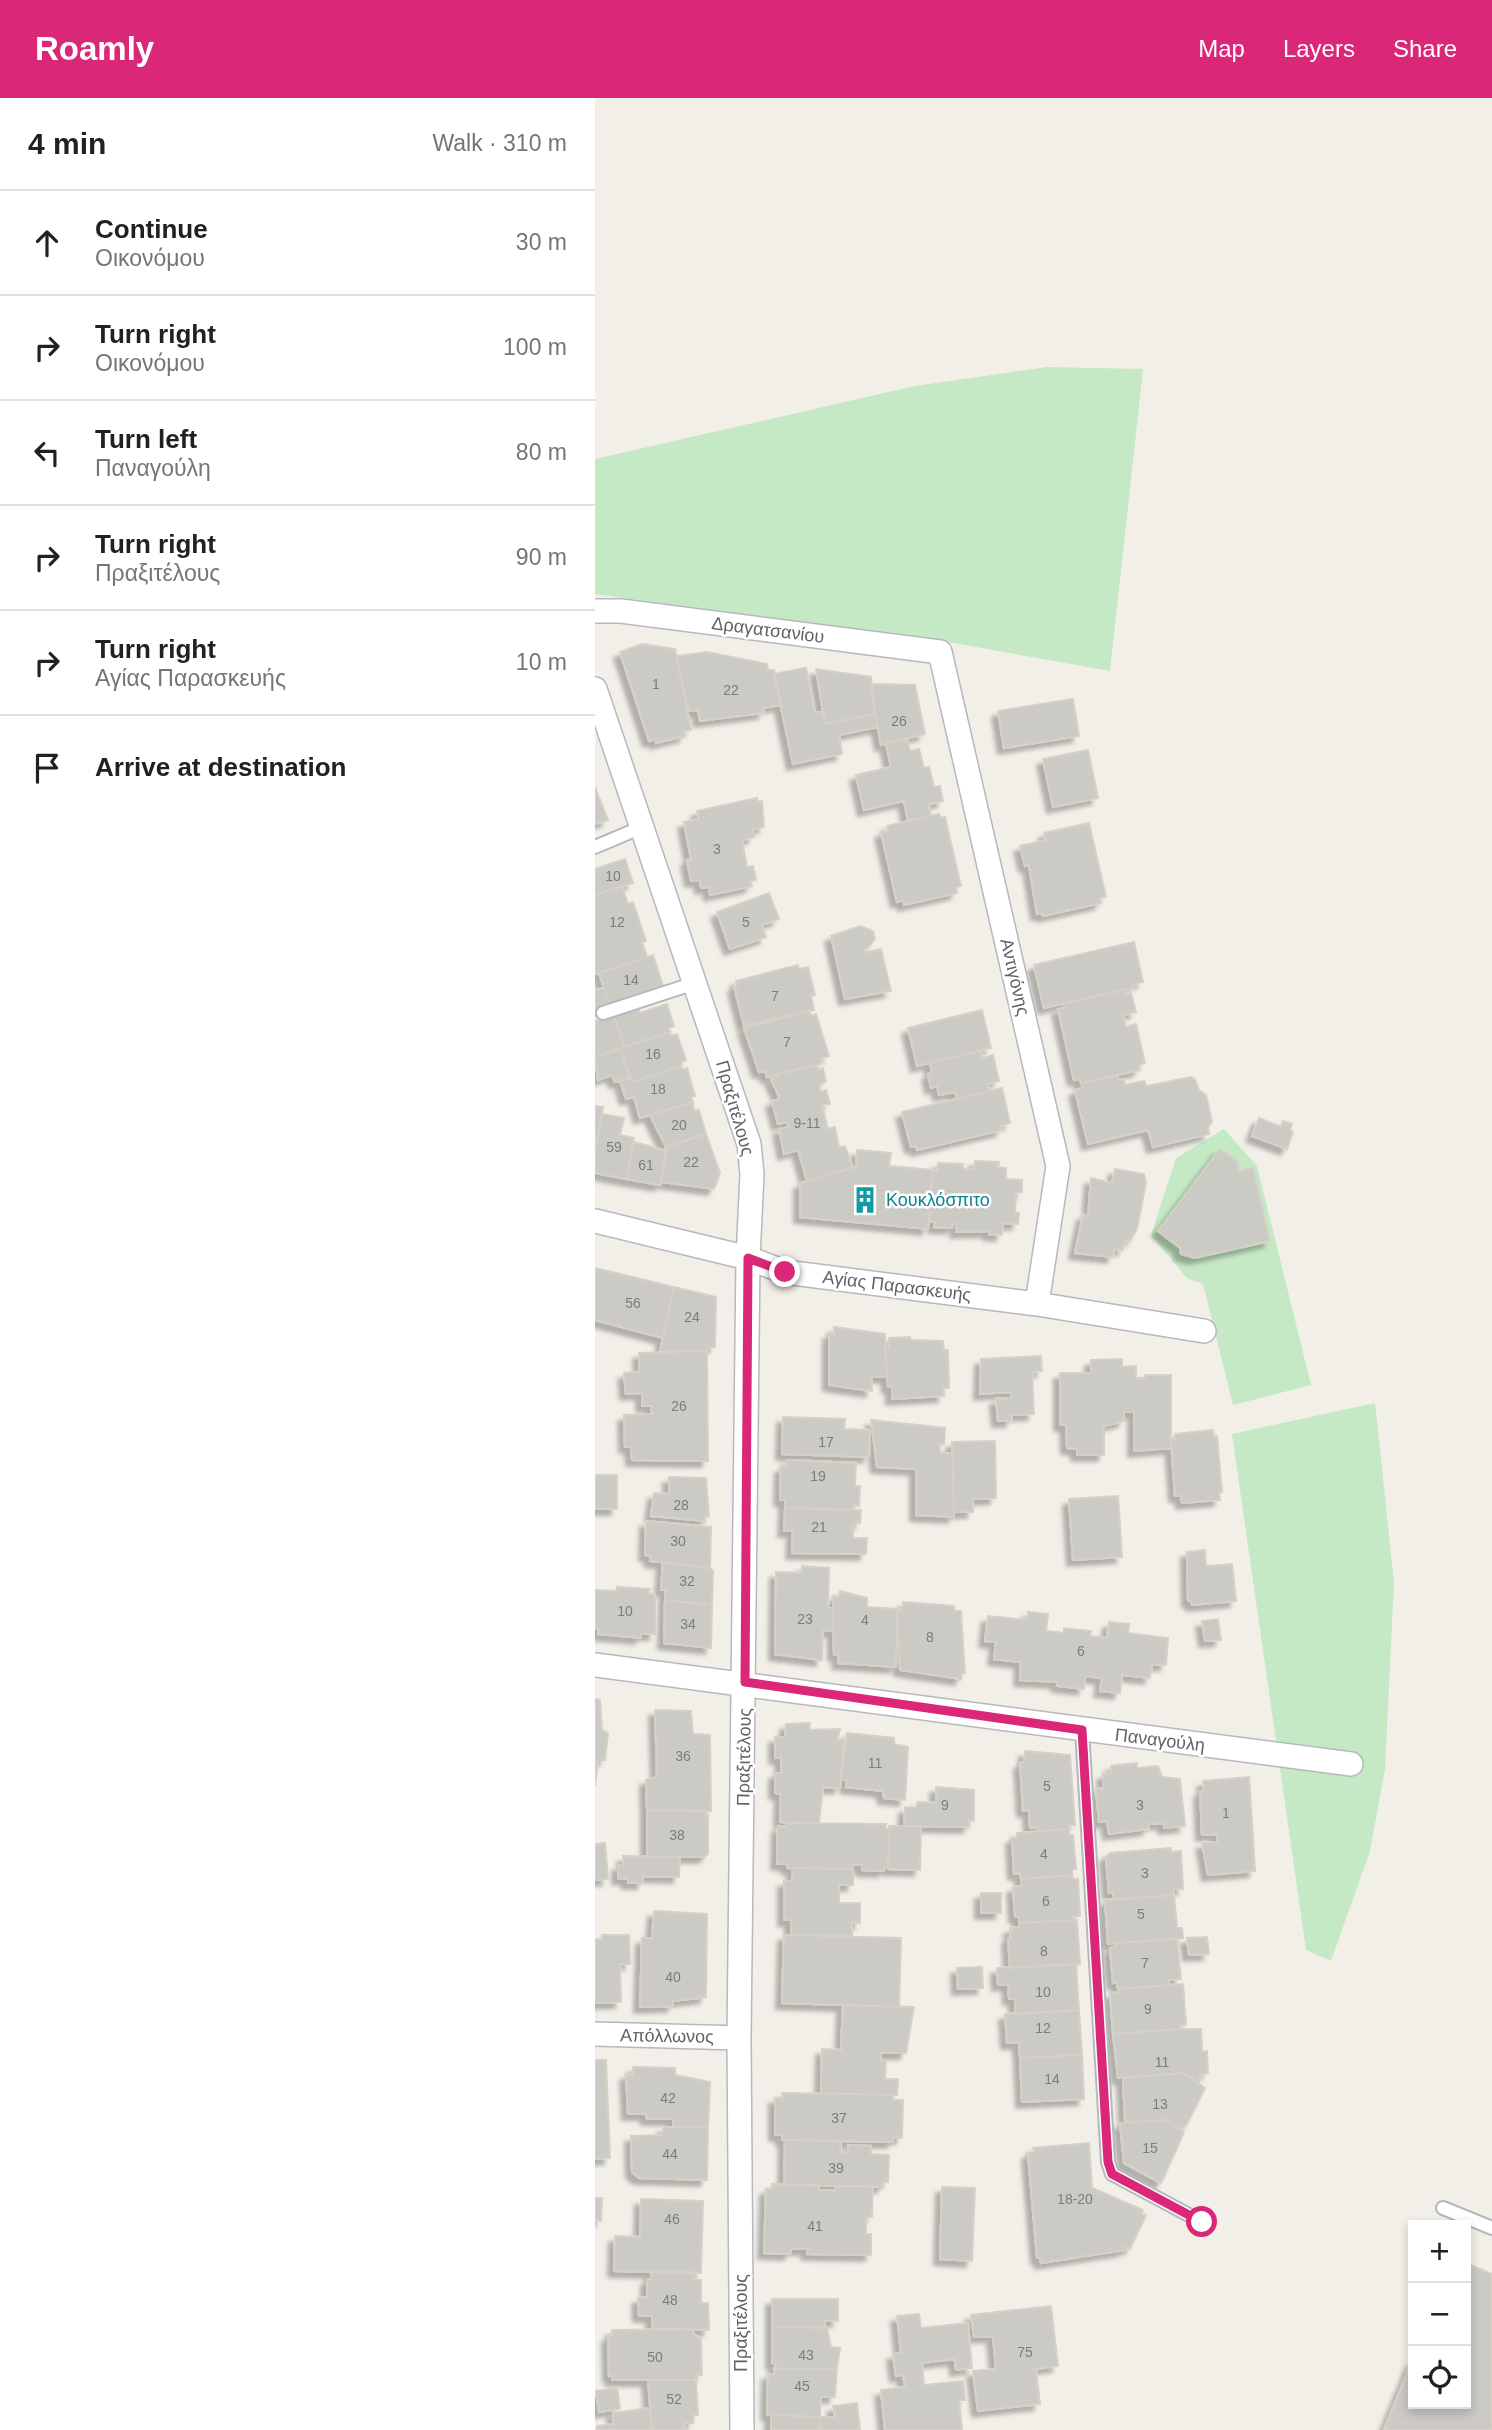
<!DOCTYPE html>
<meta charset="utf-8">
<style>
:root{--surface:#fff;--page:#f2f2f2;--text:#202124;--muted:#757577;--line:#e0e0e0;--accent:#db2777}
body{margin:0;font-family:Arial,sans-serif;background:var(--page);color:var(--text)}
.controls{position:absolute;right:21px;bottom:21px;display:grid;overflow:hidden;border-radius:0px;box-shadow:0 4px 10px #0003}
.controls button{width:63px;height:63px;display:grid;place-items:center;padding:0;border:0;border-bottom:2px solid var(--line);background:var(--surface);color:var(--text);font:35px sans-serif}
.stop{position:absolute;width:21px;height:21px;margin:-16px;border:5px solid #db2777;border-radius:50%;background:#fff}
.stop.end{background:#db2777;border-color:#fff;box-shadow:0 2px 7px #0008}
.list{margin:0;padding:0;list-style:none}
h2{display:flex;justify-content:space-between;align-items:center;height:91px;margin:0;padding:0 28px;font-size:30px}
h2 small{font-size:23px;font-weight:400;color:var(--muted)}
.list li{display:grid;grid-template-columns:46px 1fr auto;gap:21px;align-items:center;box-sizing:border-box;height:105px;padding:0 28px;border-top:2px solid var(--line)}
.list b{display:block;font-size:26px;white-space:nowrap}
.list p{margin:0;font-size:23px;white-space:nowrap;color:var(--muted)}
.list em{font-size:23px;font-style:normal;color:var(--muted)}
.icon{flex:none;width:38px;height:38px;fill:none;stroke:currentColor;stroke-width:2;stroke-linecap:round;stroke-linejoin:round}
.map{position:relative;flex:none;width:897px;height:2332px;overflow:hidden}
header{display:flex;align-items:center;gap:42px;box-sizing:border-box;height:98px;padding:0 35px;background:var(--accent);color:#fff}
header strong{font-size:33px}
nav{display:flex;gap:38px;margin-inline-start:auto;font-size:24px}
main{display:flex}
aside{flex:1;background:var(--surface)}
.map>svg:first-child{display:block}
.green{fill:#c5e8c5}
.building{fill:#cccac5;stroke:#d6d1c6;stroke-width:2;filter:url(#shadow)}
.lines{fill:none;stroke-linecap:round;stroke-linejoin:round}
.lane-casing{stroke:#b5b8bc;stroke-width:16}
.street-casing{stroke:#b5b8bc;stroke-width:26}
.lane{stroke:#fff;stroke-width:12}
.street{stroke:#fff;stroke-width:23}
.route{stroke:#db2777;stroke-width:9}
.labels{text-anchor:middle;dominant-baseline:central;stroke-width:5;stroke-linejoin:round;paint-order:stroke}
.number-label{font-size:14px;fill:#7a7d7f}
.street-label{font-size:18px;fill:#5f6368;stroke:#fff}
.culture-label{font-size:18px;fill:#0d838f;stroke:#fff;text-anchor:start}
</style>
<header>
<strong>Roamly</strong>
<nav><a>Map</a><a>Layers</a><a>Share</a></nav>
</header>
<main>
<aside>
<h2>4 min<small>Walk · 310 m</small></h2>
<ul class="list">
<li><svg class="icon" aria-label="ahead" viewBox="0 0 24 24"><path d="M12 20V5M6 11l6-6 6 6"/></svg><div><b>Continue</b><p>Οικονόμου</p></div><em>30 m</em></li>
<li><svg class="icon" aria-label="right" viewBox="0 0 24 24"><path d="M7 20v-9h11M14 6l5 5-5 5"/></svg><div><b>Turn right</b><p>Οικονόμου</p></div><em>100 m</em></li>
<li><svg class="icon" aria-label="left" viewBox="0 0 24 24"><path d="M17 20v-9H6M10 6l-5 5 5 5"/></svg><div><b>Turn left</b><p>Παναγούλη</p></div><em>80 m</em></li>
<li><svg class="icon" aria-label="right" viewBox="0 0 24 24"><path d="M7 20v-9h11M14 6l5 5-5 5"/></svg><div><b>Turn right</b><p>Πραξιτέλους</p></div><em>90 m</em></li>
<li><svg class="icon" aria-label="right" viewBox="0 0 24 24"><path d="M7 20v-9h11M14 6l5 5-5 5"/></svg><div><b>Turn right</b><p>Αγίας Παρασκευής</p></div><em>10 m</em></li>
<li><svg class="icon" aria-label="arrive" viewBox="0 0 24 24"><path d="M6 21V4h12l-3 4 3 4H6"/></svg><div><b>Arrive at destination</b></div></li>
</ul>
</aside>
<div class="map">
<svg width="897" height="2332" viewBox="0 0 897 2332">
<defs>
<filter id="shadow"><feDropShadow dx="-6" dy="6" stdDeviation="2" flood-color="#0004"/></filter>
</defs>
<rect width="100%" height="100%" fill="#f1efe8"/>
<path class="green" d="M452,269L548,271L515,573L359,545L0,496V361L320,288Z
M629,1031L662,1068L716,1287L638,1307L608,1186L592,1180L556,1137L581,1060Z
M780,1305L799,1484L790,1671L775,1753L736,1863L711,1852L637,1336Z"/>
<path class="building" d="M47,546L80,551L96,632L89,633L90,638L61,645L60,641L54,643L25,554Z
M112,554L172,566L173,572H179L186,607L168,610L169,615L105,623L103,612L94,613L81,558Z
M211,570L220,615L229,614L230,626L280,616L283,629L244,637L247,656L198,666L179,576Z
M221,571L276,579L280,616L230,626Z
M275,586L320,587L330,636L286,647Z
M478,601L484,638L409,650L403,613Z
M312,641L315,653L324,651L329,670L334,669L339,689L345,688L348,703L334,706L336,718L313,723L309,703L269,712L261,677L296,669L291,645Z
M493,652L503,700L458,709L448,661Z
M0,689L13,722L0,726Z
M162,700L163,704L167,703L169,729L158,731L159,739L147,742L152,769L158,768L161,782L155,783L157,788L115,797L114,789L106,790L105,782L96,783L92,762L96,761L89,724L104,721L102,713Z
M344,716L346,720L350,719L366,788L361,789L362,795L309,807L308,802L302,804L286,734L293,733L292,728Z
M494,725L511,799L505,800L506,805L448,818L447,815L442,816L434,767L430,768L425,748L451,742L449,735Z
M30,761L38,785L0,797V771Z
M27,788L33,806L38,804L51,843L47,844L52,859L0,876V797Z
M174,795L184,821L167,827L171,839L135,851L122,814Z
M265,828L278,833L280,841L268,855L286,851L296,893L250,901L236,838Z
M539,844L548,884L538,886L539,890L449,910L439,867Z
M58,857L69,891L15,908L4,875Z
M203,867L204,871L213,869L220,897L216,898L219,912L149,927L139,889L142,888L141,883Z
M9,890L15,908L0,913V892Z
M531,891V896L536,895L541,914L528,917L531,929L541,926L550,965L544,967L545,972L486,985L485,981L479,982L463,911L470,910L469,905Z
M72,906L79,928L73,930L75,934L30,949L19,917L43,909L45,915Z
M387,912L396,950L322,968L313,930Z
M215,913V918L221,916L234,958L226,960L227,965L222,967L172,979L170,973L164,974L149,930Z
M19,917L30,949L0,959V923Z
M75,934L76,938L82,936L91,962L85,965L86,968L37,984L25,950Z
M25,950L35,980L20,984L17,977L3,982L0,959Z
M386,953L388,960L398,957L404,983L393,986L395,993L362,1001L360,994L344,997L342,988L336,990L333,976L337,975L335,965Z
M222,967L223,972L228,970L231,983L224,988L225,994L231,992L235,1006L227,1007L233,1031L240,1029L244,1049L250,1048L258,1069L212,1083L203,1052L189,1056L184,1031L194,1029L192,1024L183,1026L177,1003L185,1001L176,981L183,979L182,976Z
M86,968L88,972L92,970L100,998L96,999L98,1004L45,1020L39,999L31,1001L25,982L35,980L37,984Z
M523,977V981H529L530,987L549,983L552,988L596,979L600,981L604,992L611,997L617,1024L613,1029L614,1036L558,1049L553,1032L493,1046L480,992L488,990L486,985Z
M407,990L415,1025L405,1028L407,1032L322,1052L321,1048L316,1049L307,1014Z
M98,1004L99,1013L104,1012L111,1036L71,1049L55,1017Z
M0,1008L8,1009L0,1053Z
M7,1016L29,1020L25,1037L39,1040L31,1081L0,1075V1053Z
M664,1020L686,1029L688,1023L697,1026L695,1032L698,1034L692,1051L657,1038Z
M111,1036L125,1075L119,1091L66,1084L71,1049Z
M39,1044L72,1053L65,1087L31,1081Z
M625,1051L642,1063L644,1073L658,1070L675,1143L600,1160L586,1156L585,1150L563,1133Z
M262,1052L296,1055L294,1068L338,1072L333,1131L205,1119V1085L261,1069Z
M380,1063L404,1064L403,1069L411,1070V1081L427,1082V1094H421L420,1115H424L423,1126L408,1125L407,1137L394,1136V1133L361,1134L362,1126H358L357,1130L339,1129L340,1124L334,1123L338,1072L342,1073L343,1065L368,1066V1071L379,1072Z
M520,1071L549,1076L551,1084L542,1131L535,1143L530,1142L528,1152L519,1151L518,1159L480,1155L488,1116L493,1119L496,1080L517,1085Z
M0,1170L79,1189L68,1240L0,1222Z
M79,1189L121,1199L120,1249L112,1250V1253L65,1254Z
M239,1229L290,1236L292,1279L276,1278L277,1293L234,1287V1235L239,1236Z
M315,1239L316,1242L348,1243L349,1252H353L354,1290H348L349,1298L297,1301V1289H293L290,1249H294V1240Z
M112,1253L113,1363L37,1362L36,1349H30L29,1317L57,1316L56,1308H47V1295L31,1296L29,1275L45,1274L44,1255Z
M446,1258L447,1273L437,1274L439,1316L416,1317L417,1323H403L401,1301L416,1300V1294L385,1296L386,1261Z
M527,1261V1269L541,1268V1280H550V1277H576V1350L539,1353V1314H529V1323L509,1328V1357H482V1351L472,1350L471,1327H465V1275H496V1262Z
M188,1319L250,1321L249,1331L275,1332L274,1359L187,1356Z
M276,1322L350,1330L349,1346H344L345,1355H358L359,1419L321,1417V1371L282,1369Z
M618,1332L619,1338H622L627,1394H624L625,1402L587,1405L586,1398H580L576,1342H580V1336Z
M400,1343L401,1400L378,1401V1414H359L357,1344Z
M192,1362L261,1365L260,1388H265L264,1408L259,1407V1412L190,1410V1402H185L186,1369H192Z
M0,1377H22V1411H0Z
M74,1379L111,1380L114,1419L110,1418V1423L56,1418L59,1395L74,1396Z
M523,1398L527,1459L478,1462L474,1401Z
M190,1410L266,1412L265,1425H258V1440H272L271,1456L197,1455L198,1433H189Z
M51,1423L116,1429L115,1470L55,1463L56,1458L50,1457Z
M610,1452L611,1468L637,1466L641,1503L597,1507L596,1503H593L592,1454Z
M68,1464L115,1470L118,1473L117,1507L70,1502L71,1492H66Z
M207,1468L234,1470L233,1510H238L239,1533L228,1532L227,1562L180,1556L181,1474L206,1475Z
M22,1489L55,1491L53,1495L60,1496V1536H46V1540L3,1536L4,1531L0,1530V1492L21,1493Z
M245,1493L272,1500V1509L302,1511L301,1569L243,1565L244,1557H239L238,1498L243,1499Z
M70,1502L117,1507L116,1550L69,1545Z
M308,1504L359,1508V1513H366L370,1575L367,1574L366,1581L305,1572L302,1511L307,1512Z
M433,1514L453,1516L451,1533L469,1535V1530L496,1533L495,1538L512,1540L514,1524L534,1526L533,1535L573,1540L571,1567L557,1566L555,1580L527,1577L525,1595L505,1593L507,1580L490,1578L489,1591L462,1588L463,1584L425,1582L426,1564L399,1561L401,1544L390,1543L393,1518L433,1522Z
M623,1521L626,1542L610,1543L607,1523Z
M0,1601L5,1602L7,1632L13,1635L10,1662H3L0,1688Z
M60,1612L96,1613L98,1636L115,1637L116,1713L52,1712L51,1682L62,1679Z
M215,1625L214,1632L245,1631L242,1642L249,1641L245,1690L228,1689L224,1725L185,1724L186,1696L180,1695V1675H186V1659L180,1660V1639H190L191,1626Z
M252,1635L299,1640V1646L313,1649L310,1702L289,1700L288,1693L251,1689L252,1682L246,1681Z
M430,1653L475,1657L480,1727H474V1731L444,1733L443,1730H435L434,1712L428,1713L425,1665L429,1664Z
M542,1665V1670L563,1668L567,1679L585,1681L590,1728L569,1730V1725L553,1726L554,1731L514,1736L512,1723L504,1724L501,1691L509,1690L508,1676L516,1675V1668Z
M654,1679L660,1773L613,1777L607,1745L622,1744V1736L607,1737L605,1693H609L608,1683Z
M341,1689L379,1692V1723L374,1722V1729L309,1728L310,1709L322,1710V1704L341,1705Z
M52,1712L110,1713V1717H113V1756L109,1759H52Z
M191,1725L291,1726L290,1731H294L293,1768L290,1769L289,1773L267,1772V1767H258V1771L192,1770V1766H182L183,1728L191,1729Z
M294,1728H326L325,1772L293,1771Z
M474,1731V1737H478L481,1771H477V1777L426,1781L425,1775L419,1776L417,1740H422V1735Z
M10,1745L13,1781L0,1782V1746Z
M576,1750V1754L586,1753L588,1791H579V1797L518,1802V1795H514L511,1759L515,1755Z
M28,1758L85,1759L84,1779L48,1778V1785H33V1781L23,1780V1767L29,1768Z
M198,1770L258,1771V1787H244V1805H265V1825L257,1824V1838L196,1837V1822H189V1783H197Z
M477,1777L478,1781H483L485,1818H478L479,1822L424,1825V1819H420L418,1789L427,1788L426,1781Z
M386,1795H406V1815H386Z
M579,1797L582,1830H587L588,1840L513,1846L510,1802Z
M59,1813L112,1816L111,1899L78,1903V1908L45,1909L47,1840H57Z
M482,1822L485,1866L415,1870L413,1840H416L415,1830L424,1829V1825Z
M7,1837H34L35,1866H25L26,1904L0,1905V1841L7,1842Z
M189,1837L306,1840L304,1909L187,1905Z
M612,1839L614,1856L594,1857L592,1840Z
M582,1841L586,1881L574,1882V1887L523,1891L522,1884L518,1885L515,1850L520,1849V1845Z
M481,1866L484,1912L420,1916V1901H414L413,1886L403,1887L402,1870Z
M387,1869L388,1890L363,1891L362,1870Z
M588,1886L591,1927H585V1931L518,1936L515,1895L523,1894V1891Z
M248,1907L319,1909L311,1955H286L285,1963H291L290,1981H303L302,1997L226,1995L227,1951L246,1952Z
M484,1912L487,1957L425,1960L424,1945H412L410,1916Z
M585,1931H606L607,1954L612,1953L613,1975L606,1977L604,1984L588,1975L523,1980L518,1936Z
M487,1957L489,2001L427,2004L425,1960Z
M0,1962H11L15,2060L0,2061Z
M38,1969L80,1970V1977L115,1984L113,2029H78V2021H52L51,2016H33L31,1976L38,1977Z
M588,1975L610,1990L591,2028L587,2027L585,2031L572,2022L530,2024L528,1980Z
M187,1995L298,1997V2002H308L307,2040H298V2044L187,2042V2037H180V2000H188Z
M572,2022L589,2034L566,2085L529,2065L525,2025Z
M69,2029H113L112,2082L44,2080L37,2074L36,2038L66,2037Z
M190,2042L246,2043L245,2054H253V2047L276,2048V2056L294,2057L293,2084H288V2089L189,2087Z
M494,2045L497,2090L548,2112L546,2116L551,2117L535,2151L530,2149L529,2152L446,2165L445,2160H442L433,2055L439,2054L438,2050Z
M177,2086L224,2087V2092L240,2093V2088H278L277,2119H271V2136H276V2157L212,2156L213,2151H196L195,2156L169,2155L171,2091H177Z
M347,2089L380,2090L377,2163L345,2161Z
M0,2100H7L6,2123L0,2122Z
M46,2101L108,2103L106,2175L19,2173L20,2138L45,2139Z
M871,2165L897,2176V2332H789L818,2261V2306H871Z
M56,2174H99V2182H106V2205H113L114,2232L57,2231V2218H44L43,2200L52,2199V2181H56Z
M177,2201H243V2223L230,2222L229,2230L177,2229Z
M456,2208L463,2268L441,2271L445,2306L383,2313L378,2273L401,2271L398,2238L379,2239L376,2217Z
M324,2216L326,2230L373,2225L377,2270L361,2272L360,2261L327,2265L329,2287L368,2283L370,2302H364L367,2332H290L286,2292L310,2289L308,2277L301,2278L298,2256L306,2255L302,2218Z
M177,2229L232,2230L236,2249L245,2250L242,2270L179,2271L182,2266L177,2265Z
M98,2231L99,2236L106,2241L107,2277H101V2282H17V2277L14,2278L13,2238H17V2232Z
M242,2270L240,2299H226L225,2319L172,2316L173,2276H179V2271Z
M53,2282H101L103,2317H98V2325H89L90,2332H57Z
M22,2290L25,2311L4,2314L1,2293Z
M262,2305L265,2332H224L225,2319H240L238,2308Z
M55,2310L57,2332H2V2328L18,2326V2315Z
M176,2317L225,2319L224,2332H176Z"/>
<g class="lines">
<defs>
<path id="lane" d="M0,749L47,729
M8,915L100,885
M487,1632L513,2064L517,2076L607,2124
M848,2110L897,2130"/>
<path id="street" d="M0,513H26L345,554L463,1068L442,1206
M0,591L154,1046L157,1076L153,1160L144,1940L147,2332
M0,1123L153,1160L190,1174L442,1206L609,1233
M0,1567L756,1666
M0,1936L144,1940"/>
</defs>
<use href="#lane" class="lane-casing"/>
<use href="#street" class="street-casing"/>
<use href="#lane" class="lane"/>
<use href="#street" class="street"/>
</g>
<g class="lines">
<path class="route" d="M190,1174L153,1160L150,1584L487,1632L513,2064L517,2076L607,2124"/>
</g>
<defs>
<symbol id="building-bare" viewBox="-9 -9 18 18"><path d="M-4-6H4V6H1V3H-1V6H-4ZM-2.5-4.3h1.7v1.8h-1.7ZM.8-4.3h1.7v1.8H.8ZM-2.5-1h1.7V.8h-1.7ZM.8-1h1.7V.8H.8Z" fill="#0f9aa8" stroke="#fff" stroke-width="2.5" paint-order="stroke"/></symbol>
</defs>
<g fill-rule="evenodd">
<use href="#building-bare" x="251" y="1083" width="38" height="38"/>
</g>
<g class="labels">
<g class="number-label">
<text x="61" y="586">1</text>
<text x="136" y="592">22</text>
<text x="304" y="623">26</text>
<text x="122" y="751">3</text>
<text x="18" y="778">10</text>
<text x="22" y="824">12</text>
<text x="151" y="824">5</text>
<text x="36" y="882">14</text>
<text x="180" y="898">7</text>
<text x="192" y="944">7</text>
<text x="58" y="956">16</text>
<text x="63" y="991">18</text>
<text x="212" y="1025">9-11</text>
<text x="84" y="1027">20</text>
<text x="19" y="1049">59</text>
<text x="96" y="1064">22</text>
<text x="51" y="1067">61</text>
<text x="38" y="1205">56</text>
<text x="97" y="1219">24</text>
<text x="84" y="1308">26</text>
<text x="231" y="1344">17</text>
<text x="223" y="1378">19</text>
<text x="86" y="1407">28</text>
<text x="224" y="1429">21</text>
<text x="83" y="1443">30</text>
<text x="92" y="1483">32</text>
<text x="30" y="1513">10</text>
<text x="210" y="1521">23</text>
<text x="270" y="1522">4</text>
<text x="93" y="1526">34</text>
<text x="335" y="1539">8</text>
<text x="486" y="1553">6</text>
<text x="88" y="1658">36</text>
<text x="280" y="1665">11</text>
<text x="452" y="1688">5</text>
<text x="350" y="1707">9</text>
<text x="545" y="1707">3</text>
<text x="631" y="1715">1</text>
<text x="82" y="1737">38</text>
<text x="449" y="1756">4</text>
<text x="550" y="1775">3</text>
<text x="451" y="1803">6</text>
<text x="546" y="1816">5</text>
<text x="449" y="1853">8</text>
<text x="550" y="1865">7</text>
<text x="78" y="1879">40</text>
<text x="448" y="1894">10</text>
<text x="553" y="1911">9</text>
<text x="448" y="1930">12</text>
<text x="567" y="1964">11</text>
<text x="457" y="1981">14</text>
<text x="73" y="2000">42</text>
<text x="565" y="2006">13</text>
<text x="244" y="2020">37</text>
<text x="555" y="2050">15</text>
<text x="75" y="2056">44</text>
<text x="241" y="2070">39</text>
<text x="480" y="2101">18-20</text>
<text x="77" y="2121">46</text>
<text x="220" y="2128">41</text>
<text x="75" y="2202">48</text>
<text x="430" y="2254">75</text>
<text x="211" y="2257">43</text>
<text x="60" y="2259">50</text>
<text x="207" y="2288">45</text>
<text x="79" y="2301">52</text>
</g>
<g class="street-label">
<text transform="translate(173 532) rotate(7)">Δραγατσανίου</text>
<text transform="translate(420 879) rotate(77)">Αντιγόνης</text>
<text transform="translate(140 1010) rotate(74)">Πραξιτέλους</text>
<text transform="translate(302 1188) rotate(7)">Αγίας Παρασκευής</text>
<text transform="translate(565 1642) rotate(7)">Παναγούλη</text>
<text transform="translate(149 1659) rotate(-89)">Πραξιτέλους</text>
<text transform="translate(72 1938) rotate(1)">Απόλλωνος</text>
<text transform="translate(146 2225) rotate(-90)">Πραξιτέλους</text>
</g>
<g class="culture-label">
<text x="291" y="1102">Κουκλόσπιτο</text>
</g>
</g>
</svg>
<div class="controls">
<button>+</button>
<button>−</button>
<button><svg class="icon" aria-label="locate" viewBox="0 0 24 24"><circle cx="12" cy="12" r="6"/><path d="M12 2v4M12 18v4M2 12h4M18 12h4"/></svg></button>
</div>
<div class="stop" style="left:607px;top:2124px"></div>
<div class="stop end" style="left:190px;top:1174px"></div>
</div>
</main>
